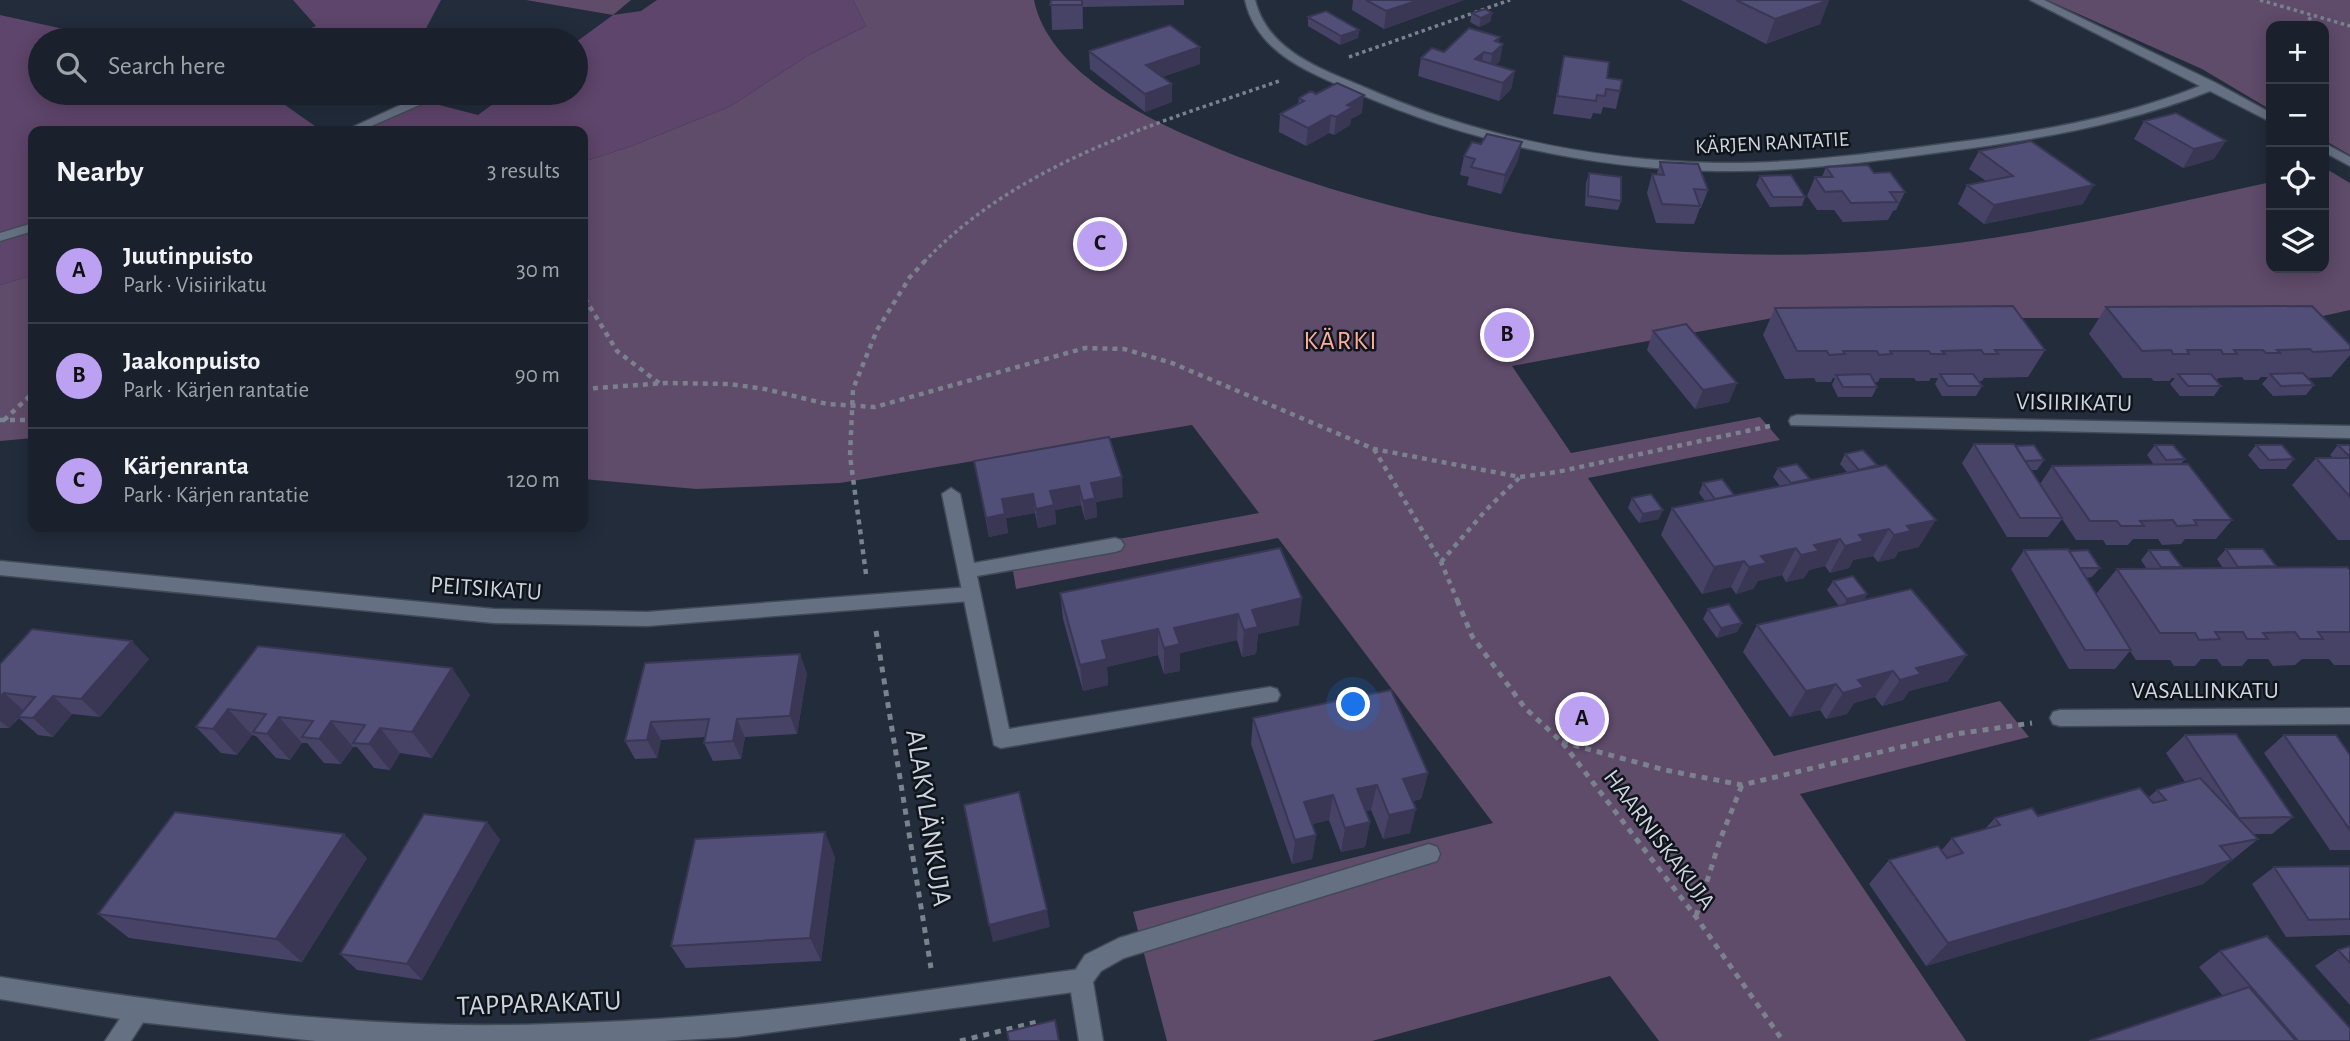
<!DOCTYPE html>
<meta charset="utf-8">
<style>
:root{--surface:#1a212c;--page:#232934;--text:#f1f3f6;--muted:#9fa3a9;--line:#383e48;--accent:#bca0f2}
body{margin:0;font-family:"Alegreya Sans",sans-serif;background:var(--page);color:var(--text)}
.controls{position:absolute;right:21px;top:21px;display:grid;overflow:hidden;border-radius:14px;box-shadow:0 4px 18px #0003}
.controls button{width:63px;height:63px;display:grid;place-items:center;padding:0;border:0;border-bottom:2px solid var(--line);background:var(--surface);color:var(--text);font:35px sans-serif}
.you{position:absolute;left:1354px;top:705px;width:24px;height:24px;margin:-18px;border:5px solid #fff;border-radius:50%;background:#1a73e8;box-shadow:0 0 0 10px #1a73e833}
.badge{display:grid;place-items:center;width:46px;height:46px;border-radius:50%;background:var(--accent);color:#111;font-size:23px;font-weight:700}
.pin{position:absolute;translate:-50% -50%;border:4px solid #fff;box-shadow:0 2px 7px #0006}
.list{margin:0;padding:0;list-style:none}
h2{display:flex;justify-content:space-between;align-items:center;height:91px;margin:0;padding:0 28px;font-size:30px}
h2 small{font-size:23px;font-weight:400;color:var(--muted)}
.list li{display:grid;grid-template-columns:46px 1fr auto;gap:21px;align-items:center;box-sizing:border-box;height:105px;padding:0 28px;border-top:2px solid var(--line)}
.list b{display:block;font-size:26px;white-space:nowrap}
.list p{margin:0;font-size:23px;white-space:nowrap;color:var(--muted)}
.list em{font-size:23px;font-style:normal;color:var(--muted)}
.icon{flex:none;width:38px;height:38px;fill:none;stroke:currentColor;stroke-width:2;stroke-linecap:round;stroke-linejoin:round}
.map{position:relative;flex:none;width:2350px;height:1041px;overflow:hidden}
.search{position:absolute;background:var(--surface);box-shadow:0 4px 18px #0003;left:28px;top:28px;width:560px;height:77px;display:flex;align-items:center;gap:18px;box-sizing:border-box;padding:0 24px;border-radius:38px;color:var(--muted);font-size:26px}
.panel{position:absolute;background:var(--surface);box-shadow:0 4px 18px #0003;left:28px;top:126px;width:560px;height:406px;border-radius:14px}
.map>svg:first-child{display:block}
.green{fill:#5f4b6a}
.forest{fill:#5e456b}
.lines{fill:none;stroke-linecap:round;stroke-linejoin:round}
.service-casing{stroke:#424a57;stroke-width:3}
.minor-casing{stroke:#424a57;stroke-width:3}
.path-far2{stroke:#7a828e;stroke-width:3.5;stroke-dasharray:3.5 3.5;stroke-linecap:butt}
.path-far1{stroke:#7a828e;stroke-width:4.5;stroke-dasharray:5 5;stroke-linecap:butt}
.path{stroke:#7a828e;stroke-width:5;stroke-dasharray:6 6;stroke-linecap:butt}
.service{fill:#657082;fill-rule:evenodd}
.minor{fill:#657082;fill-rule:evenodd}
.wall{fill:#464367}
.shaded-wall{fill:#393754}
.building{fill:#514e78;stroke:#393754;stroke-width:2}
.labels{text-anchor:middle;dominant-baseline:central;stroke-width:5;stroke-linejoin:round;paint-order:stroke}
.far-street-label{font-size:21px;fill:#ced4de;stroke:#10141b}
.street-label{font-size:24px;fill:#ced4de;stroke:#10141b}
.neighbourhood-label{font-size:26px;letter-spacing:2px;fill:#ffad9b;stroke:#10141b}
.near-street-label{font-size:28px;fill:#ced4de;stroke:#10141b}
</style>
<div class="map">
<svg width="2350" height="1041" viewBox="0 0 2350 1041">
<rect width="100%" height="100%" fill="#222c3b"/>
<path class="green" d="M526,0H631L613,15Z
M853,0H1034C1048,70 1141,116 1200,141C1409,231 1666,269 1893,250C2021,239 2147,209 2271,182V268H2324V171L2328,170L2350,183V310L2314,318H1773L1512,366L1571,453L1760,417L1780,440L1588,478L1774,756L2000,701L2029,737L1800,794L1966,1041H1659L1610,976L1372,1041H1167L1133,912L1493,823L1278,538L1016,589L1011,559L1259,513L1192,425L840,483L696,489L583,479V162L629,147L731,106L807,56L866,26Z
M2047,0H2350V155L2324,140V26H2271V110L2202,69Z
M33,275V438L0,441V285Z"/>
<path class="forest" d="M293,0H441L420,40H281L316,26Z
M657,0H853L866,26L807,56L731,106L629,147L583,162V131H350L420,100L478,115L508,93H576V42L613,15L641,11Z
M0,15L114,40H40V93H309L278,100L322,131H33V275L0,285Z"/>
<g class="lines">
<defs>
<path id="service" d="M420,96L426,100L424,103L360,131H344Z
M33,223V231L0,241V233Z
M951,488L960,494L974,563L1115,538L1121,540L1124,545L1121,550L1115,552L977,576L1009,729L1270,687L1277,689L1280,695L1277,701L1001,748L994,745L942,494Z
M1429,844L1437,847L1440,854L1437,861L1124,958L1101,971L1093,982L1103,1041H1079L1069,980L1085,955L1119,938Z
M139,998L147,1002L151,1010L131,1041H105L131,1002Z"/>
<path id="minor" d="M1245,0H1255C1268,52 1322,69 1366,88C1476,136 1596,161 1716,163C1792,164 1868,154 1943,144C2030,133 2118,119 2200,86L2030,0H2044L2216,83L2271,113V122L2210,91C2124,125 2033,140 1942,152C1868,162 1792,172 1716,171C1594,169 1469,142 1357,93C1311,73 1257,54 1245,0Z
M2324,143L2350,157V166L2324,152Z
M1797,415L2350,426V438L1791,425L1789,421L1791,417Z
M0,561L494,609L647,612L970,587L977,589L979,594L977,599L970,601L647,626L494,623L0,575Z
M2350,708V724L2060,726L2053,724L2050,718L2053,712L2060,710Z
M1081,969L1089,972L1093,980L1089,988L1081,991L735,1037L665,1041H316L139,1022L0,999V977C181,1005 365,1031 549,1024C610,1022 673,1019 734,1013C850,1003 966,984 1081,969Z"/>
</defs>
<use href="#service" class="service-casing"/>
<use href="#minor" class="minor-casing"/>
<path class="path-far2" d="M2260,0L2350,26
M2305,26L2312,15
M1349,57L1510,0
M924,262C1019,162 1155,124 1282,80"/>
<path class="path-far1" d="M583,300L587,302L617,351L659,383
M583,389L666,383L729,384L765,389L827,404L875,407L1085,348L1124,349L1172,363L1374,449L1520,477L1557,472L1770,426
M0,420H33
M4,420L33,393
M1374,449L1441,562L1458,602
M1441,562L1486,510L1519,478
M866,574L850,456L853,389L877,330L910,277L925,261"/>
<path class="path" d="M1457,600L1472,636L1525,708L1562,742L1696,917L1783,1041
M876,631L931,968
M1562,742L1665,770L1742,785L1956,734L2032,723
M1696,916L1720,840L1742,785
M960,1041L1041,1021"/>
<use href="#service" class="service"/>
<use href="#minor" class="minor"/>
</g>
<path class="wall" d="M1051,0H1184V5L1083,7V29L1052,30Z
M1353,0H1464L1384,29L1352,10Z
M1681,0H1829L1820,24L1766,44Z
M1472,13H1492L1490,22L1479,27L1470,22Z
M1308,17L1359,30L1358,38L1340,45L1308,26Z
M1499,42L1500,61L1495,65L1515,71L1511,89L1499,101L1418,76L1421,58L1444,52Z
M1089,51L1200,64L1162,77L1172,102L1145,112L1090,69Z
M1564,56L1607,78L1620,91L1616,109L1603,107L1601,114L1593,113L1591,119L1553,114Z
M1299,98L1362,113L1351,119L1350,125L1334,135L1329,133L1306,146L1279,132L1280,114L1298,104Z
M2144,121L2214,159L2183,168L2134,139Z
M1522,142L1518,160L1501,194L1467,185L1469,177L1460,175L1464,156L1481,144Z
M1979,151L2083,204L1984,224L1958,204L1967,185L1986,181L1969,169Z
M1660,162L1708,190L1701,208H1700L1694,224L1656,223L1647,193L1652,174H1657Z
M1826,167L1874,173L1905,192L1896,210L1893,211L1888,220L1843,222L1834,210H1817L1807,196L1815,177H1822Z
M1589,173L1621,201L1618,210L1585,206L1586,183Z
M1760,176L1805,197L1802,206L1770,207L1756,185Z
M2106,307L2350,345V355L2331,377L2308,378L2314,385L2306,395L2273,396L2262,384L2268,377H2261L2258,380H2244L2242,377L2219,378L2216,380L2221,386L2214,396H2180L2170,384L2175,378H2172L2169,381H2154L2151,378H2123L2089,334Z
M1775,308L2045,350L2028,377L1984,378L1982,381H1978L1982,386L1976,396H1942L1935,384L1938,378H1931L1929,381H1916L1914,378H1880L1878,382H1874L1877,387L1872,397H1838L1832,385L1835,378H1833L1831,382H1816L1814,378L1785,379L1763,335Z
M1653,331L1737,383L1729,402L1695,409L1647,350Z
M1974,444L2016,446L2044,460L2037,470H2031L2040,484L2052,466L2154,465L2147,455L2155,445L2185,459L2181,464L2232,520L2216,539H2185L2181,544L2162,545L2158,539H2133L2128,545H2106L2103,540H2076L2062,519L2048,537H2007L1962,463Z
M2256,445L2294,459L2286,469H2260L2248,455Z
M2338,445H2350V540H2338L2292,485L2316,458H2333L2330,455Z
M1845,454L1876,467L1919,547L1898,552L1895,558L1878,562L1873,556L1853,560L1849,568L1830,573L1825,566L1809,570L1804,578L1786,582L1782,575L1758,581L1753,589L1736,594L1731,587L1702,594L1661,535L1672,508L1705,501L1699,493L1703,483L1734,496L1780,486L1773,477L1778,468L1809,480L1847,472L1840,464Z
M974,461L1123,497L1096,502L1097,517L1085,520L1081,505L1055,510L1056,524L1038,528L1035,513L1006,518L1008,533L989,537Z
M1632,498L1659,519L1639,523L1628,508Z
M1280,548L1299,625L1258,634L1256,654L1242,657L1237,640L1180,653V671L1164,674L1158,655L1107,667L1108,685L1083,691L1063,619L1060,593Z
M2226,549L2276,566L2275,567L2350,570V665H2334L2329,659H2302L2295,665L2273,666L2268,659H2248L2242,666H2222L2217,659H2201L2195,666H2174L2170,660H2136L2130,651L2115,669H2069L2011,569L2024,550L2100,568L2092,577L2086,578L2096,594L2117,569H2147L2141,560L2149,550L2182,567L2181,568H2223L2217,559Z
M1833,581L1867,594L1864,600L1948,681L1909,691L1903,700L1882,706L1875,697L1854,703L1847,714L1826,719L1820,710L1790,717L1743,652L1757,625L1839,606L1827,590Z
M1708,609L1742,623L1737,632L1717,638L1703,619Z
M258,646L452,668L470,695L432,758L400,753L390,770L374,768L357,747H353L341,764L324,763L307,743H302L290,760L276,758L256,736L252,735L237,755L221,753L196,727Z
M149,659L100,717L72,714L53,737L38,735L19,718L9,728H0V664Z
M645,663L807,673L797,734L745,737L741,759L713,761L704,743L705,737L661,740L657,758L635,759L625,741Z
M1253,718L1428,773L1421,799L1413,801L1410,833L1383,839L1371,810L1366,811L1370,822L1365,847L1341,852L1329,820L1312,824L1316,835L1312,859L1292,864L1251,744Z
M2185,735L2293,817L2272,834H2253L2258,839L2203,884L1926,966L1869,884L1889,860L1941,851L1952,838L1984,830L1995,818L2038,816L2149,797L2157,790L2185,782L2166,753Z
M2284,735L2350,755V850H2330L2264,753Z
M487,822L500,840L422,980L357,970L340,954Z
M835,857L821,961L686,968L671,946Z
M367,858L302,962L129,938L98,914Z
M2350,866V935L2286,937L2252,884L2274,867Z
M2350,946V1005L2315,966L2338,950Z
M2220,951L2350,1041H2089L2223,996L2199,967Z"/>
<path class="shaded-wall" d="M1082,0H1083V29Z
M1419,0H1464L1384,29L1386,11Z
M1829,0L1820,24L1766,44L1775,19Z
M1492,13L1490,22L1479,27L1481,18Z
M1359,30L1358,38L1340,45L1341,36Z
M478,33L481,40H472Z
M1500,37L1498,49L1503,44L1500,61L1489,72L1495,41Z
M1200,47V64L1146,82V65Z
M1484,52L1480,69L1475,59Z
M1515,71L1511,89L1499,101L1503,83Z
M1172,84V102L1145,112V94Z
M1364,95L1362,113L1351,119L1350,125L1334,135L1336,117L1347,105Z
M1331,115L1329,133L1306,146L1308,128Z
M2226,141L2214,159L2183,168L2194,149Z
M1522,142L1518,160L1501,194L1505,175Z
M2094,185L2083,204L1984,224L1994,205Z
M1737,383L1729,402L1695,409L1703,390Z
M1122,477L1123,497L1096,502L1097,517L1085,520L1083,501L1091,483Z
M1079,486L1081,505L1055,510L1056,524L1038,528L1036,509L1050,491Z
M1033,494L1035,513L1006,518L1008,533L989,537L986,518L1002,499Z
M1663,510L1659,519L1639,523L1643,514Z
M1936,520L1919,547L1898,552L1895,558L1878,562L1894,535L1907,526Z
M1889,529L1873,556L1853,560L1849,568L1830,573L1845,546L1859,535Z
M1840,539L1825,566L1809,570L1804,578L1786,582L1801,555L1814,545Z
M1796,548L1782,575L1758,581L1753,589L1736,594L1749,567L1761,556Z
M1744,561L1731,587L1702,594L1714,567Z
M1867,594L1862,604L1842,609L1847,599Z
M1302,598L1299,625L1258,634L1256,654L1242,657L1244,630L1252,610Z
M1238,614L1237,640L1180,653V671L1164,674V648L1174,628Z
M1742,623L1737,632L1717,638L1721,628Z
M1158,629V655L1107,667L1108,685L1083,691L1080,665L1102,641Z
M132,641L149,659L100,717L81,699Z
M800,654L807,673L797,734L790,716Z
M1967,655L1948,681L1909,691L1903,700L1882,706L1900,680L1916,668Z
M452,668L470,695L432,758L412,732Z
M1893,671L1875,697L1854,703L1847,714L1826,719L1843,693L1858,680Z
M1836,684L1820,710L1790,717L1806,691Z
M4,693L24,711L9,728L0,721V697Z
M53,696L72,714L53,737L33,718Z
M228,709L252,735L237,755L213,729Z
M279,717L302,743L290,760L267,734Z
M737,719L745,737L741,759L733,741Z
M331,721L353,747L341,764L319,739Z
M651,722L661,740L657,758L647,740Z
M380,728L400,753L390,770L369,744Z
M1428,773L1421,799L1397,804L1403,779Z
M1377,785L1371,810L1352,814L1357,789Z
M1333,795L1329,820L1301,827L1304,802Z
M1416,809L1410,833L1383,839L1389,815Z
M487,822L500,840L422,980L407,964Z
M1370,822L1365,847L1341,852L1345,828Z
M825,832L835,857L821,961L810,938Z
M344,834L367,858L302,962L276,939Z
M1316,835L1312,859L1292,864L1295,840Z
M2232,860L2203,884L1926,966L1948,943Z
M1047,910L1050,927L993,942L989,925Z"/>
<path class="building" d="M1051,0H1082V5H1050Z
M1366,0H1419L1386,11Z
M1736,0H1829L1775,19Z
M1485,9L1492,13L1481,18L1472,13Z
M1326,11L1359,30L1341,36L1308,17Z
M1170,25L1200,47L1146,65L1172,84L1145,94L1089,51Z
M1469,28L1500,37L1495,41L1503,44L1492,54L1484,52L1475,59L1515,71L1503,83L1421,58L1432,48L1444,52Z
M448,32L478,33L472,40H440Z
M1564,56L1609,62L1607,78L1622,80L1620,91L1606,89L1605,96L1597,95L1596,101L1557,96Z
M1337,83L1364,95L1347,105L1352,107L1336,117L1331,115L1308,128L1280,114L1304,101L1299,98L1311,91L1316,94Z
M2176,113L2226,141L2194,149L2144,121Z
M1487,134L1522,142L1505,175L1471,167L1475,159L1464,156L1472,142L1481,144Z
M2031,141L2094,185L1994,205L1967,185L2013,176L1979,151Z
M1660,162L1698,164L1708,190L1694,189L1700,206L1662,204L1652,174L1664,175Z
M1868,165L1874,173L1890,172L1905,192H1890L1897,202L1851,203L1842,191L1825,192L1815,177H1833L1826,167Z
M1589,173L1621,177V201L1588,196Z
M1791,175L1805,197H1773L1760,176Z
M2013,306L2045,350H1995L1998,354H1984L1981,350L1942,351L1945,354H1931L1929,351H1890L1892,354L1879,355L1877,351H1843L1845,354L1829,355L1827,351H1797L1775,308Z
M2312,306L2350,345V350L2313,352L2310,349L2277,350L2280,353H2266L2263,350H2234L2237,354H2223L2221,350H2187L2189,354H2173L2171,350L2142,351L2106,307Z
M1686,324L1737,383L1703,390L1653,331Z
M2303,373L2314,385L2281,386L2270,374Z
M1870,374L1877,387H1843L1836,375Z
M1940,374H1973L1982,386H1948Z
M2178,374H2211L2221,386H2188Z
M1109,437L1122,477L1091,483L1095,498L1083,501L1079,486L1050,491L1054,505L1036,509L1033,494L1002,499L1005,514L986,518L974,461Z
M1974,444H2014L2062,518H2020Z
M2034,445L2044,460L2025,461L2016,446Z
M2155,445H2173L2185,459L2166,460Z
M2256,445H2282L2294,459L2269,460Z
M2338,445H2350V457Z
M1863,450L1877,465L1859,470L1845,454Z
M2316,458H2350V497Z
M1797,464L1810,479L1791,483L1778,468Z
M2188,464L2232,520H2194L2197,525L2177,526L2173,520L2140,521L2144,526H2121L2117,521H2090L2052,466Z
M1886,465L1936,520L1907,526L1911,531L1894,535L1889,529L1859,535L1864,541L1845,546L1840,539L1814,545L1819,551L1801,555L1796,548L1761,556L1767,563L1749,567L1744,561L1714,567L1672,508Z
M1722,479L1734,495L1715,499L1703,483Z
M1651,494L1663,510L1643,514L1632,498Z
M1280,548L1302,598L1252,610L1258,627L1244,630L1238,614L1174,628L1180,644L1164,648L1158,629L1102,641L1107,659L1080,665L1060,593Z
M2068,549L2131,650H2085L2024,550Z
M2226,549H2263L2276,566L2238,567Z
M2088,550L2100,568H2080L2069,551Z
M2149,550H2169L2182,567H2161Z
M2347,567L2350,570V632H2318L2323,639H2300L2295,632L2263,633L2268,639H2247L2243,632H2215L2220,639L2199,640L2195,633H2160L2117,569Z
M1853,576L1867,594L1847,599L1833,581Z
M1911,589L1967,655L1916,668L1921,674L1900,680L1893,671L1858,680L1864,687L1843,693L1836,684L1806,691L1757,625Z
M1729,604L1742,623L1721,628L1708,609Z
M32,629L132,641L81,699L53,696L33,718L18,717L35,697L4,693L0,697V664Z
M258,646L452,668L412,732L380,728L369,744L353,743L365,725L331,721L319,739L302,737L313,721L279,717L267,734L253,732L266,714L228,709L213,729L196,727Z
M800,654L790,716L737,719L733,741L704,743L709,719L651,722L647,740L625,741L645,663Z
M1391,690L1428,773L1403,779L1416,809L1389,815L1377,785L1357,789L1370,822L1345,828L1333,795L1304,802L1316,835L1295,840L1253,718Z
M2236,734L2293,817L2239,818L2185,735Z
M2284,735H2336L2350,755V830Z
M2200,778L2258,839L2220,846L2232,860L1948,943L1889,860L1938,846L1947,858L1963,853L1952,838L2000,825L1995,818L2032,808L2038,816L2140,788L2153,803L2166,800L2157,790Z
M1019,792L1047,910L989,925L964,805Z
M175,812L344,834L276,939L98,914Z
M424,814L487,822L407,964L340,954Z
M825,832L810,938L671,946L695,839Z
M2350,866V919L2309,920L2274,867Z
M2267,936L2350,1028V1041H2298L2220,951Z
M2350,946V963L2338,950Z
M2249,987L2296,1041H2089Z
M1055,1020L1059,1041H1009L1007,1032Z"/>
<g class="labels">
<g class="far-street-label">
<text transform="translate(1772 143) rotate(-3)">KÄRJEN RANTATIE</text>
</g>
<g class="street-label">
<text transform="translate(2074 403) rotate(1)">VISIIRIKATU</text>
<text transform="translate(486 589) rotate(4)">PEITSIKATU</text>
<text x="2205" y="691">VASALLINKATU</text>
<text transform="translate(1659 840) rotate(53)">HAARNISKAKUJA</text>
</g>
<g class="neighbourhood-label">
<text x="1341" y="341">KÄRKI</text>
</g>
<g class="near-street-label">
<text transform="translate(928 818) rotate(81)">ALAKYLÄNKUJA</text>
<text transform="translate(539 1004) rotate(-2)">TAPPARAKATU</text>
</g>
</g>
</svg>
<div class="controls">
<button>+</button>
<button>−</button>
<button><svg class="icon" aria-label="locate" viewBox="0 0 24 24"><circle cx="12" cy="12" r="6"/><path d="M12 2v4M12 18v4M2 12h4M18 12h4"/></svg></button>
<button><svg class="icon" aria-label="layers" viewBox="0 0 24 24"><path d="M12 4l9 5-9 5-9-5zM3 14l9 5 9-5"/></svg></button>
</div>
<div class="you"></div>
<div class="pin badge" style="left:1582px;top:719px">A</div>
<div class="pin badge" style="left:1507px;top:335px">B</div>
<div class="pin badge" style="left:1100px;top:244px">C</div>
<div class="search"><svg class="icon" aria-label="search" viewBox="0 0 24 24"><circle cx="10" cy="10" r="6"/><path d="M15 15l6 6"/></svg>Search here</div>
<section class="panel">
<h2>Nearby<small>3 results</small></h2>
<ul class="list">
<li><span class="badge">A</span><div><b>Juutinpuisto</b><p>Park · Visiirikatu</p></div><em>30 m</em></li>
<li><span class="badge">B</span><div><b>Jaakonpuisto</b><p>Park · Kärjen rantatie</p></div><em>90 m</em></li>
<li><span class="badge">C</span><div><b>Kärjenranta</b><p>Park · Kärjen rantatie</p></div><em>120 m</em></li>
</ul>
</section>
</div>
